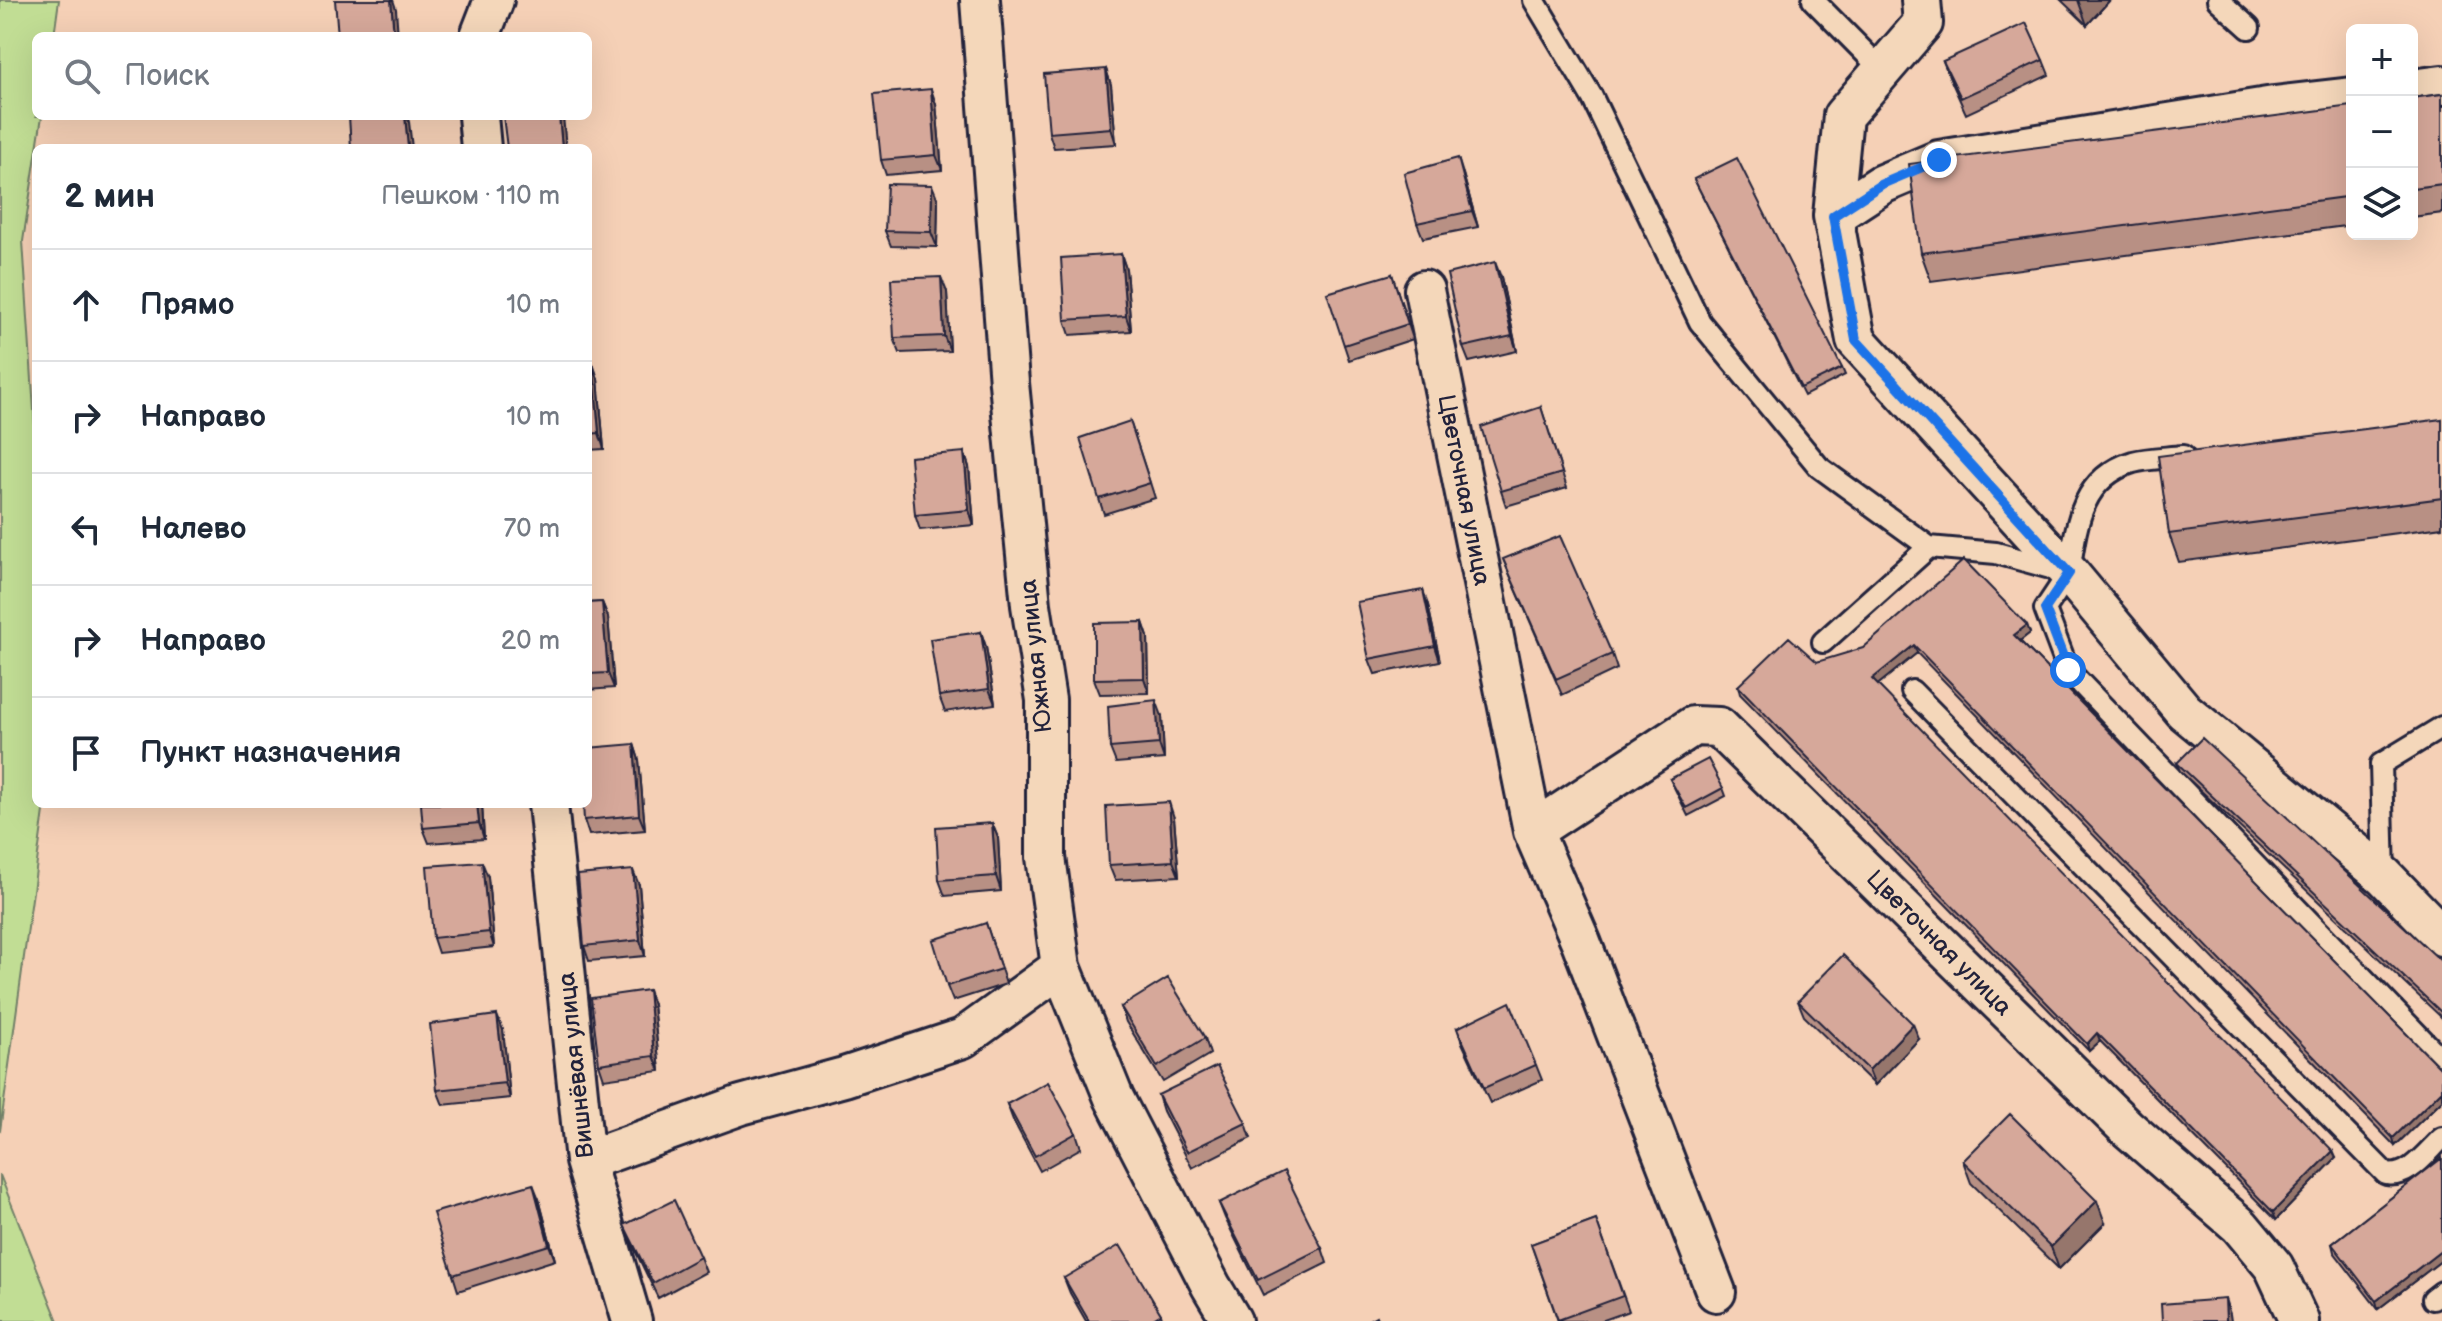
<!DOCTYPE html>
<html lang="ru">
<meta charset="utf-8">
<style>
:root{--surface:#fff;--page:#f2f2f3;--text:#1f2937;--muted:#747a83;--line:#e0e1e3}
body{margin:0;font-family:"Balsamiq Sans",sans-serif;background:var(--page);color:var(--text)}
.controls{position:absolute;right:24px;top:24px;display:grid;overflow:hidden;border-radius:12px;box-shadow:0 8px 32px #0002}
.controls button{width:72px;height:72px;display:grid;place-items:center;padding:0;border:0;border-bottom:2px solid var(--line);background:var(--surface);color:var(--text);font:40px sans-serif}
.stop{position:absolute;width:24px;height:24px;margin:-18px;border:6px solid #1a73e8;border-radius:50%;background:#fff}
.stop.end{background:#1a73e8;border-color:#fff;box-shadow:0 2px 8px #0008}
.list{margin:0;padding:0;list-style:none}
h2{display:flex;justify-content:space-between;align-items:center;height:104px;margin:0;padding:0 32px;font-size:34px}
h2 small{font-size:26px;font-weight:400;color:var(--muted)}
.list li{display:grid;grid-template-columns:52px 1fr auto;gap:24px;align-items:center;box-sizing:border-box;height:112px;padding:0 32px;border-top:2px solid var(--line)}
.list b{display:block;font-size:30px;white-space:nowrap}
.list em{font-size:26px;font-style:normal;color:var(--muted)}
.icon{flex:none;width:44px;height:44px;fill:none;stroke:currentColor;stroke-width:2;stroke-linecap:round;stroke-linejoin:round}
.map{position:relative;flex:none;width:2442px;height:1321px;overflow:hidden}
.search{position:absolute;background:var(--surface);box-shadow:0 8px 32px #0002;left:32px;top:32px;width:560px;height:88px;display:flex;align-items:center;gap:20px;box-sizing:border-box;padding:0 28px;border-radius:12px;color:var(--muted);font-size:30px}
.panel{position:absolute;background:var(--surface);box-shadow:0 8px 32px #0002;left:32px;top:144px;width:560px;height:664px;border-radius:12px}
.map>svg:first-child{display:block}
.green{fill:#c1dd94;stroke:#728068;stroke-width:2}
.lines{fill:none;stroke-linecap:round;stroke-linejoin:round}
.lane-casing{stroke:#22223b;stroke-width:26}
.street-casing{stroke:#22223b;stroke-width:44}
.lane{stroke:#f4d7ba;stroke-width:20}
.street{stroke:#f4d7ba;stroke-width:38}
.wall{fill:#b89084;stroke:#22223b;stroke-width:2}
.shaded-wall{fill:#96766c;stroke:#22223b;stroke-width:2}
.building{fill:#d6a89a;stroke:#22223b;stroke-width:2}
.route{stroke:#1a73e8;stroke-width:10}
.labels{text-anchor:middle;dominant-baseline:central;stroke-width:7;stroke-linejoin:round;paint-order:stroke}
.street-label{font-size:24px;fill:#22223b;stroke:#f4d7ba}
</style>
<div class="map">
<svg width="2442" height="1321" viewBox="0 0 2442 1321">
<rect width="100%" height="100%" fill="#f5d0b6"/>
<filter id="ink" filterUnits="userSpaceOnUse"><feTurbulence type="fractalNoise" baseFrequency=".0125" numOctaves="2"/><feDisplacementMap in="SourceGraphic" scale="16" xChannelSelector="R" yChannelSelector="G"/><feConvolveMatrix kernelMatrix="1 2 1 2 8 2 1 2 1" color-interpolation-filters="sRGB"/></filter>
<g filter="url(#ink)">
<path class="green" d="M0,0H59L54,36H36V116H42L23,241L36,442V804H45L0,1131Z
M0,1175L58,1321H0Z"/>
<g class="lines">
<defs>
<path id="lane" d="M1534,0L1592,97L1700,322L1819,467L1929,547
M1813,0L1882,70
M2218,0L2249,28
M2069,573C2076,527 2080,478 2133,462C2148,458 2167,458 2183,456
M1823,642L1929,547L1996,553L2069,573L2045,609L2068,670L2442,1060
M1912,691L2386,1174C2409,1178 2426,1153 2442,1138
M2384,876L2381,764L2442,727
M2433,1299L2442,1292"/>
<path id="street" d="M980,0L1009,383L1031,605L1046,700V857L1061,967L1114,1098L1211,1286L1232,1321
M1921,0L1923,23L1843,116L1833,216L1856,340L2069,573L2184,711L2384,876L2442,936
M480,36L494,0
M2412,89L2442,85
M478,116L481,148
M1833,216L1882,184L1939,160L2274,106L2352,97
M1424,290L1533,831L1581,942L1716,1292
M548,804L585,1161L632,1321
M1533,831L1693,726L1719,727L2126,1127L2240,1226L2274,1267L2299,1321
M585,1161L741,1105L844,1077L963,1038L1061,967"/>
</defs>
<use href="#lane" class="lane-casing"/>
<use href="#street" class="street-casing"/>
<use href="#lane" class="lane"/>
<use href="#street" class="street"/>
</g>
<path class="wall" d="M2061,0H2110L2087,25Z
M2043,60L2049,75L1966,114L1949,76L1943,61Z
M1106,69L1111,85L1116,144L1054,148L1049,133Z
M2442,94V213L2412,217V98Z
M936,104L942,170L886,175L881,160Z
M2352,106V225L1931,281L1921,253Z
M1463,174L1478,227L1423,238L1417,223Z
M1694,179L1842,368L1845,375L1804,396Z
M938,200L937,247L891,246L885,231Z
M1121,254L1126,269L1131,331L1070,335L1065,320Z
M1392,274L1413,339L1349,360L1344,345Z
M1501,277L1517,351L1469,362L1463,347Z
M947,292L950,351L900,353L894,338Z
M588,364H593L598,379L604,449L588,450Z
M1541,407L1567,488L1506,506L1501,491Z
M2442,419V527L2179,562L2169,534Z
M1130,421L1155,498L1104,514L1099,499Z
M964,452L969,467L974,525L920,530L915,515Z
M1503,559L1612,654L1617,669L1562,695Z
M602,602L608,617L614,688L588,690V603Z
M1428,605L1440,661L1375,674L1369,659Z
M1143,622L1148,637L1149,693L1100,694L1094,679Z
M2027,625L2030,633L2020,641L2442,1070V1100L2395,1146L1917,653L1877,685L2336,1158L2276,1220L2100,1041L2089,1051L1740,694L1738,686L1817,662Z
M981,632L986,647L995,704L945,712L939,696Z
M1162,716L1164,759L1116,763L1110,748Z
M634,744L639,760L645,830L589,835L584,820Z
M2177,763L2442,962V1018L2180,771Z
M1670,779L1723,788L1726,796L1688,816Z
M482,804L484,839L429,843L423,828Z
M1174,818L1179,876L1115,880L1109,865Z
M992,823L998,838L1001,891L945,896L939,880Z
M488,877L494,947L438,953L433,938Z
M639,885L645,956L589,961L584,946Z
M986,923L1006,984L953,1001L947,986Z
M1798,1001L1919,1039L1875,1085L1804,1016Z
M653,1005L660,1071L604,1079L599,1064Z
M1121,1007L1205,1038L1210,1054L1163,1082L1126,1022Z
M1457,1028L1536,1065L1542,1080L1490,1103L1462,1043Z
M503,1030L510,1098L443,1105L437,1090Z
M1158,1095L1246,1123L1251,1138L1192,1168L1163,1111Z
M1007,1104L1076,1133L1081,1148L1040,1171L1013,1120Z
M2442,1158V1260L2378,1309L2334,1252L2332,1244Z
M1963,1161L2105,1223L2059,1269L1971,1183Z
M539,1199L555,1260L458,1291L453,1275Z
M1219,1203L1322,1248L1327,1263L1263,1295L1225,1218Z
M1596,1220L1629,1311L1601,1321H1558L1531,1244Z
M624,1225L700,1257L706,1272L658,1298L630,1240Z
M1064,1278L1161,1314L1163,1321H1086L1070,1293Z"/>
<path class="shaded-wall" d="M391,0H393L396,9L398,36H394Z
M2078,0H2110L2087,25Z
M1106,69L1111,85L1116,144L1111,128Z
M931,89L936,104L942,170L936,155Z
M405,116H407L409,122L412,148H408Z
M559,116H563L566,148H562Z
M1458,158L1463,174L1478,227L1472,211Z
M932,185L938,200L937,247L931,232Z
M1121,254L1126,269L1131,331L1126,316Z
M1495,262L1501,277L1517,351L1512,336Z
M941,277L947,292L950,351L944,336Z
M593,364L598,379L604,449L599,433Z
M964,452L969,467L974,525L969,510Z
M1423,590L1428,605L1440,661L1435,646Z
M602,602L608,617L614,688L608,673Z
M1143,622L1148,637L1149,693L1144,678Z
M2027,625L2030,633L2017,643L2014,635Z
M981,632L986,647L995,704L989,689Z
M1914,645L1917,653L1875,687L1872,679Z
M1156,700L1162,716L1164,759L1159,744Z
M634,744L639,760L645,830L639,815Z
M1169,802L1174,818L1179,876L1173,861Z
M477,804H482L484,839L479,823Z
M992,823L998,838L1001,891L996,876Z
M482,862L488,877L494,947L489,932Z
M633,870L639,885L645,956L640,940Z
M648,990L653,1005L660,1071L654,1056Z
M497,1015L503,1030L510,1098L505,1083Z
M1913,1024L1919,1039L1875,1085L1869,1070Z
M2097,1033L2100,1041L2089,1051L2087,1044Z
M2442,1090V1100L2395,1146L2393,1138Z
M2333,1151L2336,1158L2276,1220L2273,1212Z
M533,1184L539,1199L555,1260L549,1245Z
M2097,1201L2105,1223L2059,1269L2051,1247Z
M2442,1250V1260L2378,1309L2376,1301Z
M2225,1299L2230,1314L2231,1321H2226Z"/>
<path class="building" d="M335,0H391L394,36H338Z
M2026,23L2043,60L1961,98L1943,61Z
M1106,69L1111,128L1049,133L1044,74Z
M931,89L936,155L881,160L874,94Z
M2442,94V184L2412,188V98Z
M2352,106V196L1921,253L1909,164Z
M349,116H405L408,148H351Z
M503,116H559L562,148H507Z
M1458,158L1472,211L1417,223L1404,173Z
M1737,158L1842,368L1801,388L1694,179Z
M887,184L932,185L931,232L885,231Z
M1121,254L1126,316L1065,320L1061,258Z
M1495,262L1512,336L1463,347L1447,274Z
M1392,274L1408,324L1344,345L1327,293Z
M941,277L944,336L894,338L891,279Z
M588,364H593L599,433L588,434Z
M1541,407L1562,473L1501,491L1481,427Z
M2442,419V498L2169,534L2158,456Z
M1130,421L1150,483L1099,499L1080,438Z
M964,452L969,510L915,515L910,457Z
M1560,536L1612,654L1556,679L1503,559Z
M1964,560L2027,625L2014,635L2442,1070V1090L2393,1138L1914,645L1872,679L2333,1151L2273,1212L2097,1033L2087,1044L1738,686L1789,637L1817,662L1863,648Z
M1423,590L1435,646L1369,659L1357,602Z
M602,602L608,673L588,674V603Z
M1143,622L1144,678L1094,679V623Z
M981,632L989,689L939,696L930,639Z
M1156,700L1159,744L1110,748L1108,706Z
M2202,738L2442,962V1013L2177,763Z
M634,744L639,815L584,820L583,804H588V748Z
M1708,759L1723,788L1686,808L1670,779Z
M1169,802L1173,861L1109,865L1106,806Z
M421,804H477L479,823L423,828Z
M992,823L996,876L939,880L936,827Z
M482,862L489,932L433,938L427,866Z
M633,870L640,940L584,946L578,875Z
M986,923L1001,969L947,986L933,940Z
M1843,955L1913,1024L1869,1070L1798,1001Z
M1168,978L1205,1038L1157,1067L1121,1007Z
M648,990L654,1056L599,1064L591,998Z
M1510,1002L1536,1065L1484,1088L1457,1028Z
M497,1015L505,1083L437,1090L430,1024Z
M1217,1066L1246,1123L1187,1152L1158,1095Z
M1048,1082L1076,1133L1035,1156L1007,1104Z
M2010,1114L2097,1201L2051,1247L1963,1161Z
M2442,1158V1250L2376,1301L2332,1244Z
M1284,1171L1322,1248L1258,1280L1219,1203Z
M533,1184L549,1245L453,1275L433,1213Z
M674,1200L700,1257L653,1283L624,1225Z
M1596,1220L1623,1296L1558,1320L1531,1244Z
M1120,1245L1161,1314L1150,1321H1089L1064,1278Z
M2225,1299L2226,1321H2162L2161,1304Z
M1376,1316L1378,1321H1367Z"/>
</g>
<g class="lines" filter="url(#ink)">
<path class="route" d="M1939,160L1882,184L1833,216L1856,340L2069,573L2045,609L2068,670"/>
</g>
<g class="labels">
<g class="street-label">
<text transform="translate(1464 490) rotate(79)">Цветочная улица</text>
<text transform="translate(1036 656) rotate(-96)">Южная улица</text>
<text transform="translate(1939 943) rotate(45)">Цветочная улица</text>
<text transform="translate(576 1065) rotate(-96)">Вишнёвая улица</text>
</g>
</g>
</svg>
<div class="controls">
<button>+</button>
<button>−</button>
<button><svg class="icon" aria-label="layers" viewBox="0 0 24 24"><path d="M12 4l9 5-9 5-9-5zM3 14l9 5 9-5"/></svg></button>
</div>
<div class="stop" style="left:2068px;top:670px"></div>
<div class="stop end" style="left:1939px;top:160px"></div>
<div class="search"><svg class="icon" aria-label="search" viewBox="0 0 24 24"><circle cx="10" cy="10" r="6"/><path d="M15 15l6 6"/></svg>Поиск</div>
<section class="panel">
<h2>2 мин<small>Пешком · 110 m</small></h2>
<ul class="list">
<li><svg class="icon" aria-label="ahead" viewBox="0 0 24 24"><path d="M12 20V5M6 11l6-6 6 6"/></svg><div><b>Прямо</b></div><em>10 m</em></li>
<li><svg class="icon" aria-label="right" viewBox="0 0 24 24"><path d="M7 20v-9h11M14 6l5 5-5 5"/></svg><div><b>Направо</b></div><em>10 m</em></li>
<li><svg class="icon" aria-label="left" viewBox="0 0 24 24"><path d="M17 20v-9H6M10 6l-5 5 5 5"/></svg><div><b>Налево</b></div><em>70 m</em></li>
<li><svg class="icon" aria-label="right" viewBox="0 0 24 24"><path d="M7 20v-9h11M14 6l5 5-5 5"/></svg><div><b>Направо</b></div><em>20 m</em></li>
<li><svg class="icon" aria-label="arrive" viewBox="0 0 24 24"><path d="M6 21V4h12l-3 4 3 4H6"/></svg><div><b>Пункт назначения</b></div></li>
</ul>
</section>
</div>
